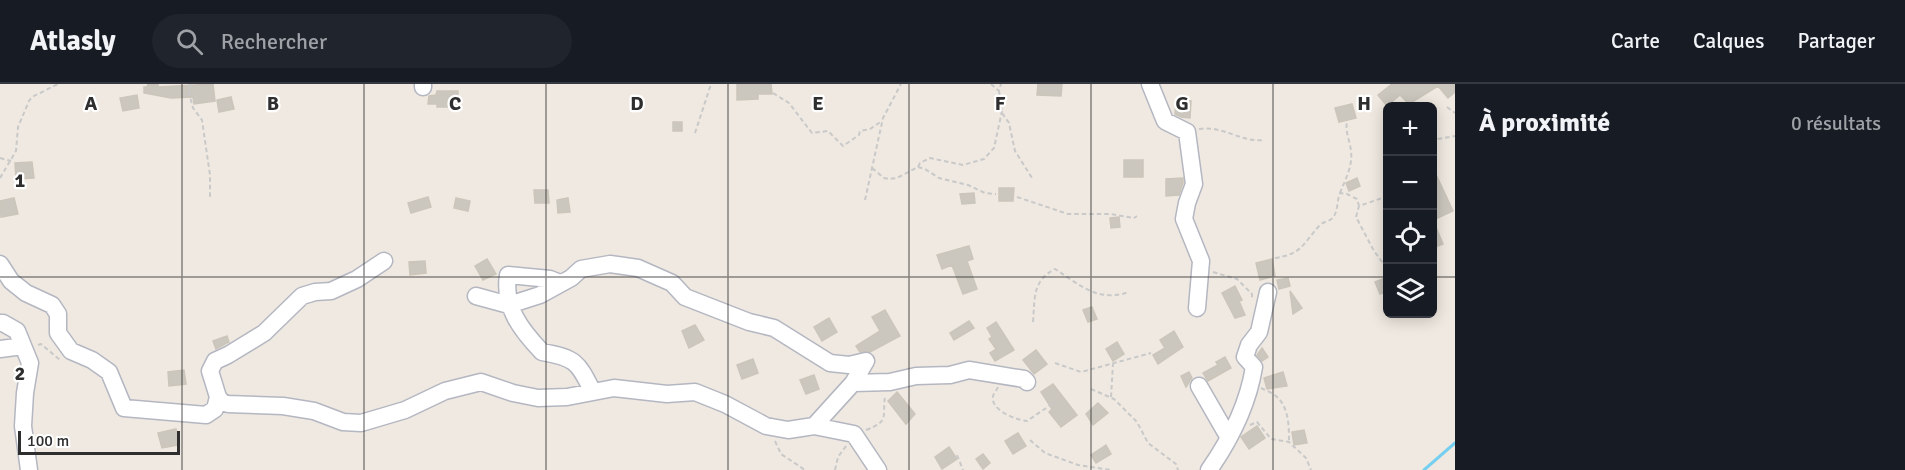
<!DOCTYPE html>
<html lang="fr">
<meta charset="utf-8">
<style>
:root{--surface:#171b24;--page:#20242c;--text:#f1f3f6;--muted:#9ea1a6;--line:#363941}
body{margin:0;font-family:Signika,sans-serif;background:var(--page);color:var(--text)}
.controls{position:absolute;right:18px;top:18px;display:grid;overflow:hidden;border-radius:9px;box-shadow:0 3px 15px #0003}
.controls button{width:54px;height:54px;display:grid;place-items:center;padding:0;border:0;border-bottom:2px solid var(--line);background:var(--surface);color:var(--text);font:30px sans-serif}
.scale{position:absolute;left:18px;bottom:15px;width:162px;box-sizing:border-box;padding-left:6px;border:3px solid #2e2e2e;border-top:0;font-size:16px;line-height:21px;white-space:nowrap;color:#2e2e2e;-webkit-text-stroke:4px #fff;paint-order:stroke}
.list{margin:0;padding:0;list-style:none}
h2{display:flex;justify-content:space-between;align-items:center;height:78px;margin:0;padding:0 24px;font-size:26px}
h2 small{font-size:20px;font-weight:400;color:var(--muted)}
.icon{flex:none;width:33px;height:33px;fill:none;stroke:currentColor;stroke-width:2;stroke-linecap:round;stroke-linejoin:round}
.map{position:relative;flex:none;width:1455px;height:386px;overflow:hidden}
header{display:flex;align-items:center;gap:36px;box-sizing:border-box;height:84px;padding:0 30px;background:var(--surface);border-bottom:2px solid var(--line)}
header strong{font-size:28px}
nav{display:flex;gap:33px;margin-inline-start:auto;font-size:21px}
.search{width:420px;height:54px;background:var(--page);display:flex;align-items:center;gap:15px;box-sizing:border-box;padding:0 21px;border-radius:33px;color:var(--muted);font-size:22px}
main{display:flex}
aside{flex:1;background:var(--surface)}
.map>svg:first-child{display:block}
.lines{fill:none;stroke-linecap:round;stroke-linejoin:round}
.stream{stroke:#75cff0;stroke-width:3}
.building{fill:#cbc7bf;stroke:#cbc5ba;stroke-width:1.5}
.minor-casing{stroke:#b4b7c1;stroke-width:19}
.path{stroke:#c9c9c9;stroke-width:2;stroke-dasharray:4.5 3;stroke-linecap:butt}
.minor{stroke:#fff;stroke-width:16}
.grid{fill:none;stroke:#2e2e2e;stroke-width:1.5;stroke-opacity:0.55}
.grid-label{font-size:20px;text-anchor:middle;font-weight:bold;fill:#2e2e2e;stroke:#fff;stroke-width:4.5;stroke-linejoin:round;paint-order:stroke}
</style>
<header>
<strong>Atlasly</strong>
<div class="search"><svg class="icon" aria-label="search" viewBox="0 0 24 24"><circle cx="10" cy="10" r="6"/><path d="M15 15l6 6"/></svg>Rechercher</div>
<nav><a>Carte</a><a>Calques</a><a>Partager</a></nav>
</header>
<main>
<div class="map">
<svg width="1455" height="386" viewBox="0 0 1455 386">
<rect width="100%" height="100%" fill="#efe9e1"/>
<g class="lines">
<path class="stream" d="M1424,386L1455,359"/>
</g>
<path class="building" d="M148,0H158V3L213,0L215,17L194,20L193,13L171,14L144,9V3H147Z
M737,0H771L772,10H758V15L737,16Z
M1038,0H1062L1061,12L1037,11Z
M1392,0H1455V8L1448,14L1438,2L1409,20L1400,11L1387,22L1378,11Z
M437,7H458V23H437V20H428L429,12L436,11Z
M137,11L139,24L123,27L120,14Z
M231,13L234,25L219,28L217,16Z
M1176,16L1191,17L1190,34L1181,33L1175,30Z
M1352,20L1356,34L1339,38L1335,24Z
M673,38H682V47H673Z
M1124,76H1143V93H1124Z
M32,78L34,94L16,95L15,79Z
M1432,82L1453,127L1433,136L1443,160L1435,163L1432,157Z
M1183,94V99L1179,111L1166,112V95Z
M1357,94L1360,102L1349,107L1346,99Z
M999,104H1014L1013,117H999Z
M534,106H548L549,119H535Z
M974,109L975,119L962,120L960,110Z
M428,113L431,123L411,129L408,119Z
M14,114L18,130L1,133L0,117Z
M456,114L470,117L468,127L454,124Z
M568,114L570,128L558,129L557,116Z
M1119,133L1120,143L1111,144L1110,134Z
M969,162L973,175L967,177L977,205L963,210L952,181L942,185L937,171Z
M487,175L496,190L483,196L475,182Z
M1272,175L1275,192L1260,196L1256,179Z
M425,177L426,189L410,191L409,178Z
M1388,193V207L1380,210L1375,198Z
M1288,194L1290,202L1279,205L1277,196Z
M1235,202L1242,216L1239,217L1245,231L1235,234L1222,209Z
M1290,207L1302,224L1293,230Z
M1092,223L1097,235L1088,238L1083,226Z
M885,226L900,252L870,268H860L856,262L880,247L872,233Z
M829,234L837,248L822,257L814,243Z
M969,237L974,244L954,256L950,249Z
M996,238L1014,266L995,277L990,269L996,265L989,255L992,253L987,244Z
M695,241L704,256L689,264L682,247Z
M1174,247L1183,263L1158,280L1153,271L1165,264L1160,256Z
M227,252L229,258L216,265L213,257Z
M1117,258L1124,270L1113,277L1106,265Z
M1262,264L1268,273L1262,277L1257,271Z
M1036,266L1047,280L1034,290L1023,276Z
M1225,273L1231,284L1208,297L1203,289L1218,281L1216,278Z
M753,275L758,289L742,295L737,281Z
M184,286L186,300L169,302L168,288Z
M1189,288L1192,294L1186,303L1181,292Z
M1283,288L1287,302L1267,305L1264,294Z
M814,291L819,305L806,310L800,296Z
M1053,300L1077,331L1061,343L1049,328L1052,325L1041,308Z
M897,308L915,330L906,340L888,317Z
M1098,319L1108,329L1093,341L1086,330Z
M1257,342L1265,354L1249,365L1241,353Z
M176,345L179,361L162,364L158,349Z
M1304,346L1307,359L1294,361L1292,348Z
M1018,349L1026,362L1013,370L1005,357Z
M1106,361L1111,370L1096,379L1091,371Z
M949,363L957,375L942,385L935,373Z
M983,370L990,379L983,385L976,375Z"/>
<g class="lines">
<defs>
<path id="minor" d="M1150,0L1165,37L1187,48L1194,100L1187,119L1184,135L1201,177L1197,224
M423,3V0
M0,180L11,197L26,209L52,221L58,230V249L71,267L92,276L109,288L124,324L206,331L215,325L218,313L222,318L228,320L283,322L314,327L343,338L361,339L405,326L445,307L481,298L513,309L538,314L567,313L614,304L667,310L695,308L725,320L766,342L788,346L814,342L853,299L890,298L916,292L950,291L969,286L1024,295L1027,298
M560,199L550,195L508,191C503,223 521,246 542,268C577,274 578,279 593,308
M476,212L509,221L540,211L571,194L581,185L610,180L638,184L672,199L685,213L749,238L774,244L830,279L849,281L866,277L853,299
M0,239H3L17,247L30,279L25,309L23,342L29,386
M0,265L23,262
M1199,302L1229,354
M218,313L210,287L215,277L228,271L264,249L302,212L315,208L331,207L357,195L384,177
M814,342L854,350L878,386
M1209,386C1230,356 1248,320 1254,283L1245,273L1249,261L1259,248L1268,208"/>
</defs>
<use href="#minor" class="minor-casing"/>
<path class="path" d="M190,0L189,9L193,24L202,36L210,91V113
M991,0L999,7L1001,0
M999,7L1002,29L1009,39L1015,67L1032,94
M773,9L789,19L812,49L828,47L843,62L859,51L860,47L870,45L882,37
M1447,23L1455,29
M1199,45C1223,41 1241,59 1265,56
M695,49L711,0
M1432,60L1438,55L1455,52
M0,74L11,77
M918,83L920,79L930,74L963,81L984,75L994,64L1002,27
M872,84L884,94L889,95L897,94L918,83L925,85L939,94L968,101L985,109L996,110
M0,94L16,67L18,43L29,17L32,13L58,0
M1340,109C1345,96 1353,82 1351,67C1350,57 1345,48 1347,38
M1388,112L1359,122L1356,133L1374,167L1388,186
M1017,113L1068,130H1111L1134,134L1137,132
M865,116L883,34L901,0
M1275,174C1302,170 1303,160 1319,142C1323,137 1331,138 1334,132C1338,126 1337,116 1340,109L1347,110L1357,115L1359,122
M1213,188L1237,195L1252,210V215
M1033,238C1035,214 1032,197 1055,185C1071,195 1088,210 1107,211C1114,212 1121,210 1127,209
M38,261L41,260L60,276
M1055,279L1081,288L1151,269
M998,303C997,306 994,309 993,312C990,326 1016,336 1027,337L1055,318
M1261,304C1267,307 1275,310 1279,315C1289,326 1289,344 1289,358
M1091,305L1114,315L1137,338L1148,359L1176,380L1178,386
M1111,313L1113,280
M1250,341L1257,338L1271,355L1289,358L1306,374L1311,386
M866,346C890,337 882,333 885,312
M1030,356L1045,369L1078,381L1111,386
M775,357L781,370L805,386
M957,371L963,386
M835,386L838,373L846,362"/>
<use href="#minor" class="minor"/>
</g>
<path class="grid" d="M182,0V386M364,0V386M546,0V386M728,0V386M909,0V386M1091,0V386M1273,0V386M0,193H1388M1432,193H1455"/>
<g class="grid-label">
<text x="91" y="26">A</text>
<text x="273" y="26">B</text>
<text x="455" y="26">C</text>
<text x="637" y="26">D</text>
<text x="818" y="26">E</text>
<text x="1000" y="26">F</text>
<text x="1182" y="26">G</text>
<text x="1364" y="26">H</text>
<text x="20" y="103">1</text>
<text x="20" y="296">2</text>
</g>
</svg>
<div class="controls">
<button>+</button>
<button>−</button>
<button><svg class="icon" aria-label="locate" viewBox="0 0 24 24"><circle cx="12" cy="12" r="6"/><path d="M12 2v4M12 18v4M2 12h4M18 12h4"/></svg></button>
<button><svg class="icon" aria-label="layers" viewBox="0 0 24 24"><path d="M12 4l9 5-9 5-9-5zM3 14l9 5 9-5"/></svg></button>
</div>
<div class="scale">100 m</div>
</div>
<aside>
<h2>À proximité<small>0 résultats</small></h2>
<ul class="list">
</ul>
</aside>
</main>
